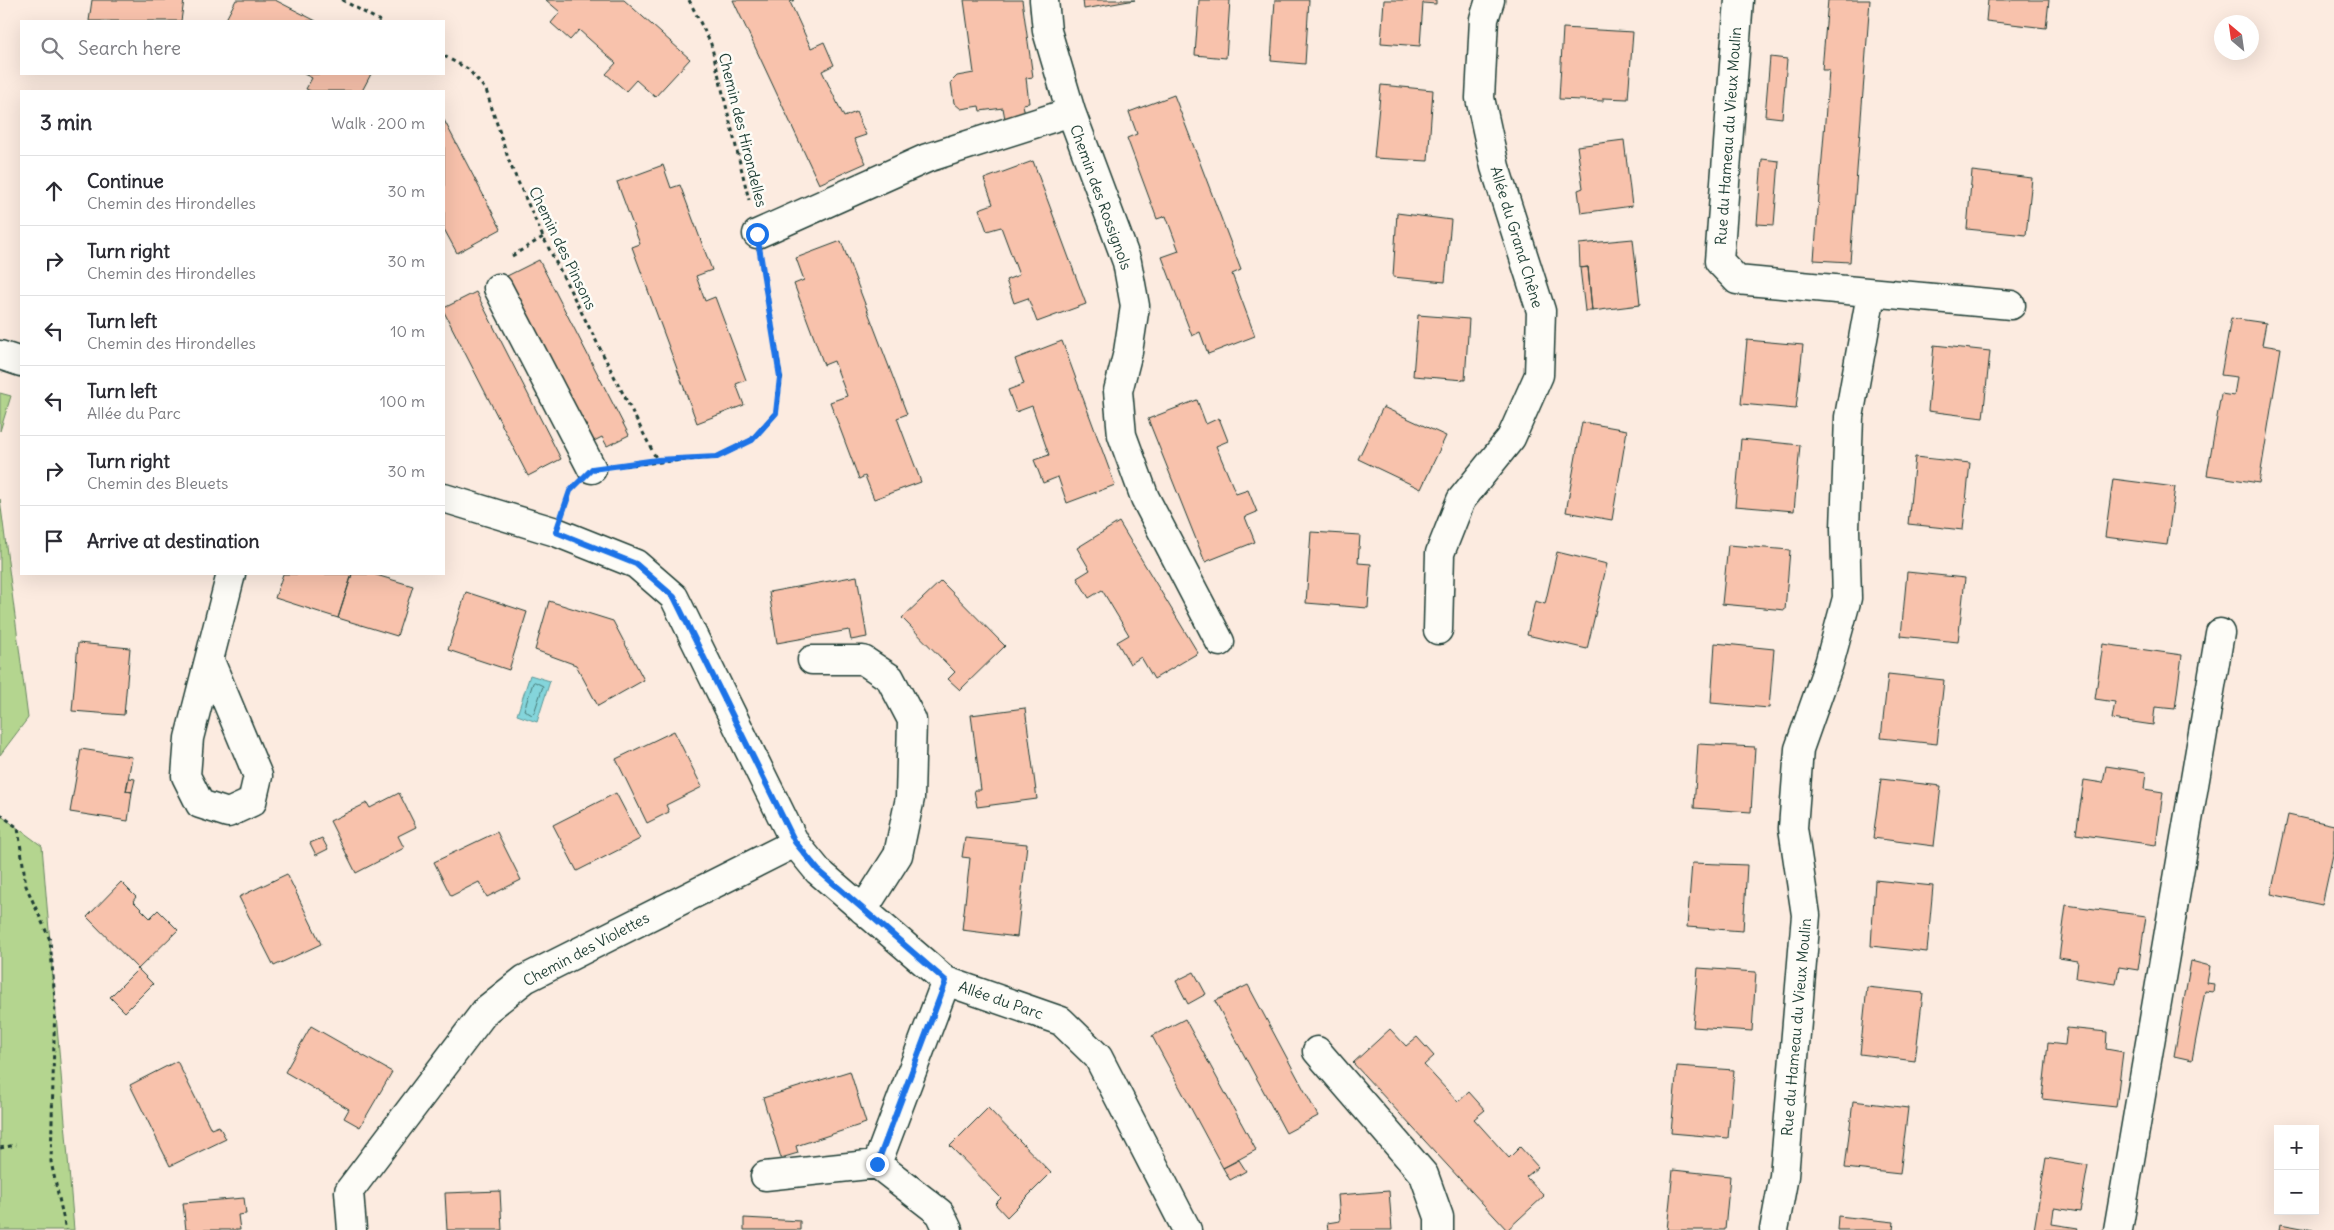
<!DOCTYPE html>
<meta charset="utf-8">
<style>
:root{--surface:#fff;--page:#f7f7f7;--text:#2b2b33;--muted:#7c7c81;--line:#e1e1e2}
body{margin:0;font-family:Delius,sans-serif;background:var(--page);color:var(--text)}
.controls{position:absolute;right:15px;bottom:15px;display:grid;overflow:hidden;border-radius:0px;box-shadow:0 5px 20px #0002}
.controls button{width:45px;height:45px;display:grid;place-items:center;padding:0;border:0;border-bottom:1px solid var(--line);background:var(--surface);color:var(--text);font:25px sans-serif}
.compass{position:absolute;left:2214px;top:15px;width:45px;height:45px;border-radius:50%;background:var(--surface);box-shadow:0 5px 20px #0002;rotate:331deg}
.stop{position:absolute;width:15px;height:15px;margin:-11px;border:4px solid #1a73e8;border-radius:50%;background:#fff}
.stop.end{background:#1a73e8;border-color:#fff;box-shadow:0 1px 5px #0008}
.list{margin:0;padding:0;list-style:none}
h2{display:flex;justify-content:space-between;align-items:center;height:65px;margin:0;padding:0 20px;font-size:21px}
h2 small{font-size:16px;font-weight:400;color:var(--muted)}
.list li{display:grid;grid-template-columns:32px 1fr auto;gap:15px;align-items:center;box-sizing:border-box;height:70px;padding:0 20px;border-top:1px solid var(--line)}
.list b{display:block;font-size:19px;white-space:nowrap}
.list p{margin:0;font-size:16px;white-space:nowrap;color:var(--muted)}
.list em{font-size:16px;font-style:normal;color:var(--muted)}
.icon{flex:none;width:28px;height:28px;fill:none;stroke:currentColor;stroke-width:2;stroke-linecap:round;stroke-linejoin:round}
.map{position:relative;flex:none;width:2334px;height:1230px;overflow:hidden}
.search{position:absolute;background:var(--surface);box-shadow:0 5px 20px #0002;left:20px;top:20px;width:425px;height:55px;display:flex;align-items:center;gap:12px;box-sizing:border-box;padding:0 18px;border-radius:0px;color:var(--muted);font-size:19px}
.panel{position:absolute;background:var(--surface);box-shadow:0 5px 20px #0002;left:20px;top:90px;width:425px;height:485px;border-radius:0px}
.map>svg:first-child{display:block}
.green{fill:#b4d58f;stroke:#6a8962}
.water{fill:#84d5db;stroke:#5c9898}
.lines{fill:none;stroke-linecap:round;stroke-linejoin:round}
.shore{stroke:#477a77;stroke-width:1}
.building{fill:#f8c2ac;stroke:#1f3d34}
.minor-casing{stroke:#1f3d34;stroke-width:31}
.path{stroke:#1f3d34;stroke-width:3;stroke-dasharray:4 4;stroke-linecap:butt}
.minor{stroke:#fdfcf7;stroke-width:28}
.route{stroke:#1a73e8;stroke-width:6}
.labels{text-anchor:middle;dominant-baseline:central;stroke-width:5;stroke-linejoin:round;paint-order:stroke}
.street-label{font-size:15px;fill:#1f3d34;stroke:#fdfcf7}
</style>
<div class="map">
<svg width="2334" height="1230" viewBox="0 0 2334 1230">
<rect width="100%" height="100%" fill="#fcebe0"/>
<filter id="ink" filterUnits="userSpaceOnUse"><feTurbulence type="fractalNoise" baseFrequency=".02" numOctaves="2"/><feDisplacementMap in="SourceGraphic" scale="10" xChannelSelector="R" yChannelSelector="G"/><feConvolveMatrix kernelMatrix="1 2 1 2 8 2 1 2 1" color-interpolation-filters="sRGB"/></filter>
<g filter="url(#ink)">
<path class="green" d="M0,393L11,396L0,431Z
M0,499L28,718L0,755Z
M0,815L42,846L74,1230H0Z"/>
<path class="water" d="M530,675L550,681L537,722L517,715Z"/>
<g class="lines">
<path class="shore" d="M535,682L543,686L534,713L532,715L524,710L533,683Z"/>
</g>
<path class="building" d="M92,0H184L181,21H89Z
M236,0H275L316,21H225Z
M546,0H624L690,59L655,97L636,80L626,91L606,74L616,63L579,30L570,40L551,23L560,12Z
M733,0H795L790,2L811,48L824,42L834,65L822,71L844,117L856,112L866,135L854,139L866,163L819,184Z
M964,0H1022L1033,77L1026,78L1029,103L1023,104L1025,116L1005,119L1003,108L980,111L979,106L961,109L954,103L951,82L957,76L974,73Z
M1083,0H1135L1084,9Z
M1199,0H1230L1226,58L1195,55Z
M1275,0H1309L1305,64L1271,61Z
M1384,0H1436V4L1423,3L1420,46L1381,43Z
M1828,0H1870L1850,262L1814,260L1829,70H1822Z
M1988,0H2049L2046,28L1986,21Z
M1563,28L1633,32L1628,99L1603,98V101L1559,99Z
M1770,57L1787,59L1782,118L1765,116Z
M304,74H371L362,91H311L306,89L312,78Z
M1381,85L1433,90L1428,161L1374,158Z
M1174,95L1241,270L1232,274L1255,336L1208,354L1200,332L1192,336L1162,257L1179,251L1166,216L1157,219L1127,138L1137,134L1129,112Z
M444,120L501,229L457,253L444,229Z
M1624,140L1632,206L1581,213L1578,190L1583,188L1577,146Z
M1762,159L1779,161L1774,225L1757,224Z
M1033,161L1086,304L1037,322L1028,298L1014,303L1006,280L1019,275L1001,227L987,231L979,209L993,204L984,179Z
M663,165L671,188L680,185L712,270L696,276L705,301L715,297L746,380L736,384L744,405L697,423L632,247L640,244L617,182Z
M1972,171L2032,178L2026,235L1967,229Z
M1397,213L1451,220L1445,282L1393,277Z
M1633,239L1640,305L1592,311L1588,267L1580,268L1579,244Z
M841,241L907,414L897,418L921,482L874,499L865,476L859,479L830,402L847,396L834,361L824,365L794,284L804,280L796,258Z
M539,260L629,435L607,446L602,437L592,442L507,276Z
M1588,267L1592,311H1585L1580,268Z
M476,292L561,459L528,476L444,312V308Z
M1418,315L1469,319L1465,380L1413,376Z
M2231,318L2266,323L2262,345L2281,348L2259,483L2207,475L2221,394L2234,396L2237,377L2221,375Z
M1747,340L1803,345L1796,409L1741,404Z
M1062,341L1115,485L1067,503L1058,477L1043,483L1034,460L1049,455L1032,406L1016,412L1008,390L1024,384L1015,359Z
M1934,345L1990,351L1983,418L1928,411Z
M1197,400L1206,424L1219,418L1228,441L1216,446L1236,494L1248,490L1257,512L1245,517L1255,542L1205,562L1148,419Z
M1383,407L1446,436L1421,489L1358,459Z
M1582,422L1627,430L1612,520L1566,512Z
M1741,439L1800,445L1794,511L1735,506Z
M1915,457L1970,463L1963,530L1908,524Z
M2113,479L2175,487L2167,545L2105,537Z
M1119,522L1198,653L1154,679L1141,657L1130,664L1117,642L1129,635L1102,590L1089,598L1077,578L1090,570L1077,548Z
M1311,532L1360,535L1358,563L1371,564L1368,608L1306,603Z
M1728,545L1790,550L1785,610L1722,604Z
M1557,552L1607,564L1587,649L1527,635L1535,601L1545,604Z
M1907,572L1965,578L1958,642L1901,636Z
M283,574H352L338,618L275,598Z
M352,574H373L413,586L397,636L338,618Z
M857,576L867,637L851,640L849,630L777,643L769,592Z
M941,581L1005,646L960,690L948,679L955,672L902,618Z
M466,592L527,612L509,670L448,650Z
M549,601L613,621L644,680L598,706L576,665L535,650Z
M78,643L130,648L124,715L72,711Z
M1715,643L1774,649L1769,708L1711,703Z
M2103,644L2182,655L2175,709L2155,707L2153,725L2112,719L2115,702L2095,699Z
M1888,674L1944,680L1937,744L1881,738Z
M1025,708L1037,799L977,807L974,790H981L971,715Z
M674,731L702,787L666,805L669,812L647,823L616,759Z
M1698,744L1755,747L1751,812L1694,808Z
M81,749L132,757L126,791L132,792L128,821L70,812Z
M2106,766L2146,772L2144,789L2163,792L2156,845L2076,834L2084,780L2103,783Z
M129,778L135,779L132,792L126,791Z
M1881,779L1941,786L1934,846L1873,838Z
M399,793L416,827L398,836L404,848L356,873L330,821L367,803L370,808Z
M616,793L640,839L577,871L553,825Z
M2288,815L2334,825V850L2322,905L2271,894Z
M497,832L521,880L487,897L479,882L451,896L434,862Z
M322,838L328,849L316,855L310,843Z
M965,838L1027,844L1017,937L962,930L970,858L962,857Z
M1692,863L1747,865L1743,931L1687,927Z
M287,874L321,944L274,966L239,897Z
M1875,880L1933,886L1927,952L1871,946Z
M121,882L136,897L133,901L150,918L158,910L178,930L138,969L87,917Z
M2066,905L2146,916L2138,970L2119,967L2116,984L2076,978L2078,961L2059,958Z
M2191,961L2210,966L2207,983L2214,984L2213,992L2205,991L2192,1060L2174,1056Z
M1698,968L1756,972L1752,1031L1693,1027Z
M138,969L153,984L125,1012L110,997Z
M1194,972L1206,994L1188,1004L1176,981Z
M1248,985L1318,1116L1286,1133L1215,1001Z
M1867,987L1923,993L1915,1061L1860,1054Z
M1185,1019L1256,1150L1223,1168L1152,1036Z
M311,1026L392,1072L360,1127L344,1118L349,1109L285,1072Z
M2067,1028L2107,1032L2106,1049L2123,1052L2116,1107L2042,1099L2048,1043L2065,1045Z
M1390,1029L1406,1046L1417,1037L1434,1056L1424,1065L1458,1102L1469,1092L1485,1110L1474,1119L1509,1158L1520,1147L1538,1167L1526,1177L1544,1196L1507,1230L1353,1063Z
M177,1061L211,1129L219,1126L226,1139L170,1166L130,1085Z
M1677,1066L1734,1070L1728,1138L1671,1133Z
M850,1071L866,1123L796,1146L798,1153L781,1158L763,1098Z
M1853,1101L1908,1108L1900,1174L1845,1168Z
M988,1108L1051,1173L1007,1217L995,1204L1001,1198L950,1146Z
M2046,1158L2088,1165L2080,1212L2054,1208L2052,1224L2078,1228L2077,1230H2034Z
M1239,1160L1246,1171L1230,1180L1223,1168Z
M1673,1170L1730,1176L1725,1230H1667Z
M500,1191L502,1230H447L445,1193Z
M1389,1191L1392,1230H1328L1327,1223L1340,1221L1338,1195Z
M244,1198L246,1214L238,1215L240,1230H186L183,1203Z
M1838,1216L1894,1222L1893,1230H1837Z
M744,1218L800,1221V1230H744Z
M2280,1224L2313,1230H2279Z"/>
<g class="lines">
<defs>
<path id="minor" d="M1044,0L1047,31L1071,112L1127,262L1135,306L1128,352L1118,391L1122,435L1145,498L1220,642
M1739,0L1719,261L1737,280L2011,305
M757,234L927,158L1071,112
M498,288L592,469
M0,355L21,362
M444,498L556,532L636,564L674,597L795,843L818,871L946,981L1061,1021L1098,1057L1187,1230
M1438,630L1440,553L1461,500L1511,438L1539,375L1541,311L1495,167L1480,98L1484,19L1490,0
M812,660H863L890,678L912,720L910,798L898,855L863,910
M210,661L258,776L252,802L228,813L200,804L186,776L189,738L231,574
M1317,1051L1424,1175L1439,1217V1230
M877,1164L946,981
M765,1176L877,1164L940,1213L948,1230
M352,1230L349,1191L486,1010L525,979L795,843
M1774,1230L1784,1176L1806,915L1793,828L1799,749L1829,664L1847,598L1845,529L1849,417L1871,294
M2118,1230L2220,633"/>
</defs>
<use href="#minor" class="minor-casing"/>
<path class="path" d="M342,0L380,21
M689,0L711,44L749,200
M444,56L468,69L486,90L510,164L543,237L657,460
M512,256L543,237
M626,465L717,457L752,440L776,413L781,377L762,267
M0,814L18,828L26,886L50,940L55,1000L51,1162L66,1230
M0,1148L16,1145"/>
<use href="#minor" class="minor"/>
</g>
</g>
<g class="lines" filter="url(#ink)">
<path class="route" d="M757,234L780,377L776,413L752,440L717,457L657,460L592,469L570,491L556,532L636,564L674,597L795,842L818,870L946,981L877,1164"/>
</g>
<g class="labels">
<g class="street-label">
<text transform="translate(743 130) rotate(76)">Chemin des Hirondelles</text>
<text transform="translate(1728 136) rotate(-86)">Rue du Hameau du Vieux Moulin</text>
<text transform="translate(1101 197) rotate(70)">Chemin des Rossignols</text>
<text transform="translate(1517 237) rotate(73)">Allée du Grand Chêne</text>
<text transform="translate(563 248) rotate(64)">Chemin des Pinsons</text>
<text transform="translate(586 949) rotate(-28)">Chemin des Violettes</text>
<text transform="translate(1001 1000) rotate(19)">Allée du Parc</text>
<text transform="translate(1796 1027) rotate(-85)">Rue du Hameau du Vieux Moulin</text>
</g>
</g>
</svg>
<div class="controls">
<button>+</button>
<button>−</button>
</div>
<svg class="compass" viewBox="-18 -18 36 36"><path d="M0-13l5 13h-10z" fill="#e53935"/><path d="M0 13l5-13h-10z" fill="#7c7c81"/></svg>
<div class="stop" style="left:757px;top:234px"></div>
<div class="stop end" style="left:877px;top:1164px"></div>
<div class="search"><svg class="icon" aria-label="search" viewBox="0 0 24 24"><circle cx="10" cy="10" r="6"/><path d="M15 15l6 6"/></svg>Search here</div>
<section class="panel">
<h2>3 min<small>Walk · 200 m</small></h2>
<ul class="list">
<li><svg class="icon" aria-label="ahead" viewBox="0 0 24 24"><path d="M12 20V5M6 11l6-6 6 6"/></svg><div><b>Continue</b><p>Chemin des Hirondelles</p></div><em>30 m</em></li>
<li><svg class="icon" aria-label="right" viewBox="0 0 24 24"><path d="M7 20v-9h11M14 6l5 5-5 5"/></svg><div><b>Turn right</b><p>Chemin des Hirondelles</p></div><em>30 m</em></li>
<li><svg class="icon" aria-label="left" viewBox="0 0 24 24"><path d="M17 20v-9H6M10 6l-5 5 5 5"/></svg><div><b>Turn left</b><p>Chemin des Hirondelles</p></div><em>10 m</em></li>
<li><svg class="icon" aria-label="left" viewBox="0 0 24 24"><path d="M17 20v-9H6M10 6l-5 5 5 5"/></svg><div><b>Turn left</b><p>Allée du Parc</p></div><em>100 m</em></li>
<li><svg class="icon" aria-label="right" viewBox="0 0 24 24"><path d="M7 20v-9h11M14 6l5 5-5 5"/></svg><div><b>Turn right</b><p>Chemin des Bleuets</p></div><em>30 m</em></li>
<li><svg class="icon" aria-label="arrive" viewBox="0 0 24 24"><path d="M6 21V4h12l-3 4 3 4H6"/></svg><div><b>Arrive at destination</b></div></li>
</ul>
</section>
</div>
